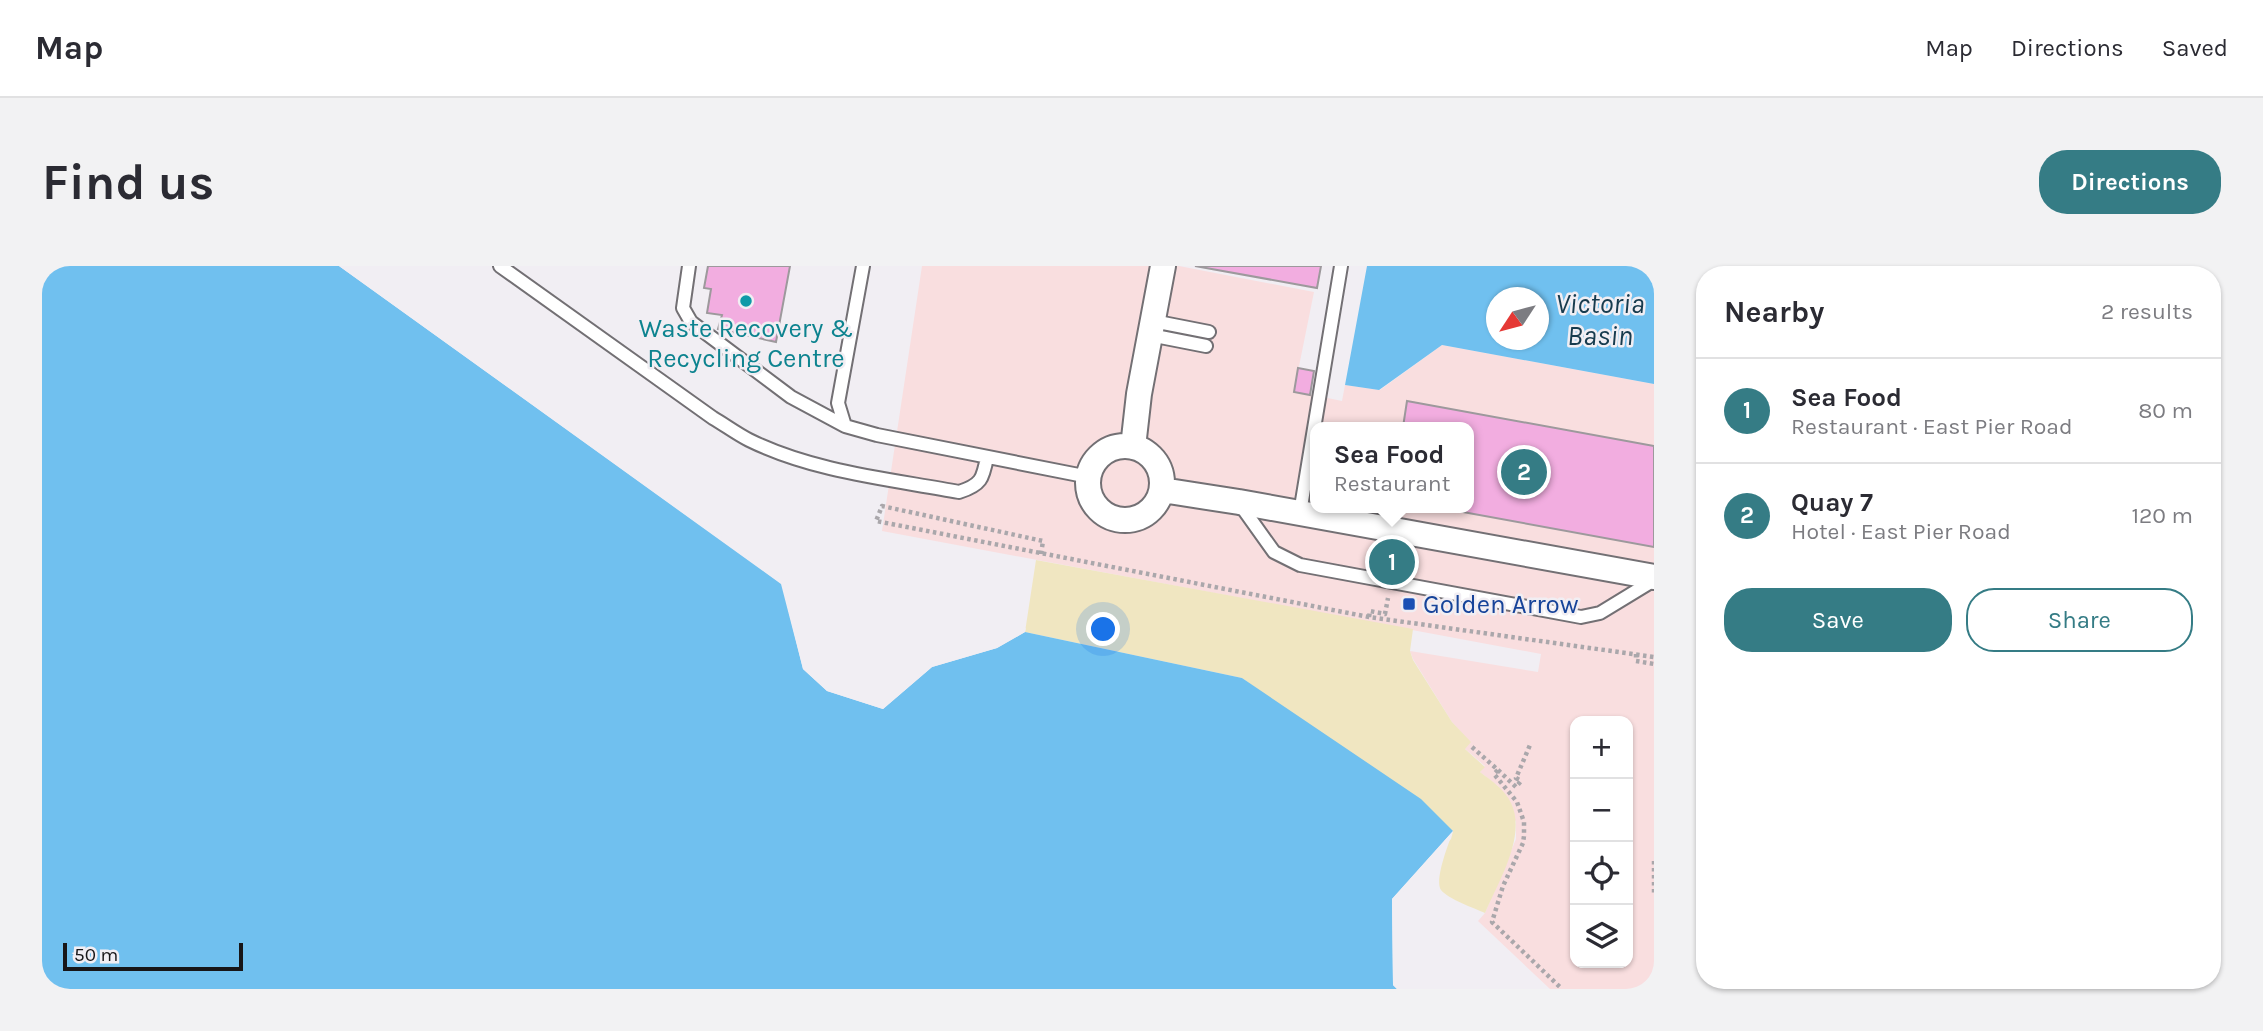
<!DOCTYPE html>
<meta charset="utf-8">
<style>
:root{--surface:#fff;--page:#f2f2f3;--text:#2b2b33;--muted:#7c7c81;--line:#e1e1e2;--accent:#357c85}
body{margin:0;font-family:Karla,sans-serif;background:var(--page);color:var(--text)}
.controls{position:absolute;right:21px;bottom:21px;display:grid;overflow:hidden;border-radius:14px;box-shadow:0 2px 5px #0004}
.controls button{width:63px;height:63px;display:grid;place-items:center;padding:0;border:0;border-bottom:2px solid var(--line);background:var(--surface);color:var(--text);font:35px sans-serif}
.compass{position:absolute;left:1444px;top:21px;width:63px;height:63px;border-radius:50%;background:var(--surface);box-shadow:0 2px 5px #0004;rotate:234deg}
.scale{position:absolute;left:21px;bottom:18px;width:180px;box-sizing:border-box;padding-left:7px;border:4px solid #171618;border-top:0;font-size:19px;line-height:24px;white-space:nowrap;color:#171618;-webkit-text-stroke:5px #f1eef3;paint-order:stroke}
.you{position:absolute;left:1062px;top:364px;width:24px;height:24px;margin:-18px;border:5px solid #fff;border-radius:50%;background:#1a73e8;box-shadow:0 0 0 10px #1a73e833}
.badge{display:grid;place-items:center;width:46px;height:46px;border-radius:50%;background:var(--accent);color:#fff;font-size:23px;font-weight:700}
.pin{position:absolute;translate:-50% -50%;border:4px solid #fff;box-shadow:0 2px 7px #0006}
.popup{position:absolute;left:1268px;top:156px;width:164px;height:91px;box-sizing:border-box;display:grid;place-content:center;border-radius:14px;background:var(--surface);filter:drop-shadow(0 2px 5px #0005);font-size:23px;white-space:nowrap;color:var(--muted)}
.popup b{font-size:26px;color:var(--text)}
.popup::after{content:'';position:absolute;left:50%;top:100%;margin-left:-14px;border:14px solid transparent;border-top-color:var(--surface)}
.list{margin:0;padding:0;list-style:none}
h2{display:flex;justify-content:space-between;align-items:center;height:91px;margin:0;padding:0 28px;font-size:30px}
h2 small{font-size:23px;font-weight:400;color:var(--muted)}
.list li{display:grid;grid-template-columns:46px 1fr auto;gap:21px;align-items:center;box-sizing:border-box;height:105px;padding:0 28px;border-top:2px solid var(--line)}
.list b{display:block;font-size:26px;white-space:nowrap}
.list p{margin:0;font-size:23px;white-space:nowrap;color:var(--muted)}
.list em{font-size:23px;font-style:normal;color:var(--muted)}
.actions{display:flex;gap:14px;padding:21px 28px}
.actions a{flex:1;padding:16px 0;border:2px solid var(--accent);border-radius:28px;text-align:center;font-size:24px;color:var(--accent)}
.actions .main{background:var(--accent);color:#fff}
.icon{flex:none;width:38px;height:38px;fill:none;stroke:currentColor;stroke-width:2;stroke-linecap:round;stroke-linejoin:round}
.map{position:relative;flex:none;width:1612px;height:723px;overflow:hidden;border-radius:28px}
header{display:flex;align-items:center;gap:42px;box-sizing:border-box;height:98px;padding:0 35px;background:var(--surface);border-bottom:2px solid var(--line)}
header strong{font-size:33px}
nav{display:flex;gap:38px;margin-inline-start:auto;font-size:24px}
.intro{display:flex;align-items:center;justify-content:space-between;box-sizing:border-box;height:168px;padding:0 42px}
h1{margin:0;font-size:49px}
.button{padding:18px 32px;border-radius:28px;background:var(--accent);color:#fff;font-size:24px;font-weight:700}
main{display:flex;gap:42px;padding:0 42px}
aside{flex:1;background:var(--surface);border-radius:28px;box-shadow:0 2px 5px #0004}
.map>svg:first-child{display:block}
.commercial{fill:#f9dedf;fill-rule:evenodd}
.sand{fill:#f0e6c1}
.water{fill:#70c0ef;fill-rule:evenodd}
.pier{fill:#f1eef3}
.building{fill:#f2ade0;stroke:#9d999c;stroke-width:2}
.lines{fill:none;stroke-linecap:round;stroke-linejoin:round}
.lane-casing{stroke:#737074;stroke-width:16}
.street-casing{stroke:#737074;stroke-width:28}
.path{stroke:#aaa7ab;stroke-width:4.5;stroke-dasharray:3.5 3.5;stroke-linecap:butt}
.lane{stroke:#fff;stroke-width:12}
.street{stroke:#fff;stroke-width:24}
.culture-dot{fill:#0f9aa8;stroke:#f1eef3;stroke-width:2.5}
.transit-dot{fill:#1a4fb4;stroke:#f1eef3;stroke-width:2.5}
.labels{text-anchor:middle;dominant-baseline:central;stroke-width:5;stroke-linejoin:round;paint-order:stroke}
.culture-label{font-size:26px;fill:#0d838f;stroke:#f1eef3}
.transit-label{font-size:26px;fill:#164399;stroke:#f1eef3;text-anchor:start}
.water-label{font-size:28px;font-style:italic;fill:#173b4e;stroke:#f1eef3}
</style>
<header>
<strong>Map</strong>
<nav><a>Map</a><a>Directions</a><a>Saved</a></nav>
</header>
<div class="intro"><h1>Find us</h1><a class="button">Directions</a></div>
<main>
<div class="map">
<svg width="1612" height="723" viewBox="0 0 1612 723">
<rect width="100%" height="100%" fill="#f1eef3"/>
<path class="commercial" d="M880,0H1137L1272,26L1252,125L1300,135L1303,119L1338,124L1400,79L1612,118V723H1508L1436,655L1443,647L1474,573V556L1456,520L1438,506L1443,500L1422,482L1428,476L1410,456L1371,393L1368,385L1496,406L1499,388L840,265ZM1273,161H1427V242H1273ZM1533,455H1586V697H1533Z"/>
<path class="sand" d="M994,294L1371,363L1368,385L1371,394L1410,456L1429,476L1423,483L1443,501L1438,506C1450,515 1463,524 1469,537C1485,570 1456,616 1443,647C1432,642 1406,633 1399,624C1392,614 1407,577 1411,565L1200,412L983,366Z"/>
<path class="water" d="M0,0H297L740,318L761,403L785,425L841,443L890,401L955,382L983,366L1200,412L1379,533L1411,565L1350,633L1351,719L1355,723H0Z
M1325,0H1612V118L1400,79L1337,124L1303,119ZM1454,32H1496V74H1454Z"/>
<path class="pier" d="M297,0H303L742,315L765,401L786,422L840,439L888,398L954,379L984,362L983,366L955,382L890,401L841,443L785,425L761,403L739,318Z
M1411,565L1409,573L1354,634V718L1358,723H1355L1351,719L1350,633Z"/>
<path class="building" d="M666,0H748L734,76L676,63L680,49L665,47L669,23L662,22Z
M1153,0H1279L1275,22Z
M1256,102L1272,105L1268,129L1252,126Z
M1365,135L1612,180V281L1399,242H1427V161H1361Z"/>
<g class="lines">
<defs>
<path id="lane" d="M458,0L671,152C683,159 695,168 707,174C772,206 847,213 917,226C939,219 941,213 945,191
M647,0L641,42L649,56L749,131L803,160L835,169L1047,211
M1111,55L1167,66
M1108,69L1164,80
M803,160L796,137L821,0
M1197,237L1232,286L1258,299L1539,351L1558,347L1612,314
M1258,247L1299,0"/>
<path id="street" d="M1046 217a37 37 0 1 1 74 0a37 37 0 1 1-74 0Z
M1091,181L1097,128L1121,0
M1120,224L1197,236L1612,311"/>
</defs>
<use href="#lane" class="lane-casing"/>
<use href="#street" class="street-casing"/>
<path class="path" d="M999,288L1001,275L840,240L834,255L1327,351L1612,391
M1327,351L1328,345L1343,348L1346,332
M1594,388V395L1612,398
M1430,481L1456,504L1452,508L1475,536L1482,556V570L1481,577L1461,620L1450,656L1520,723
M1456,504L1474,521L1479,515L1474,512L1488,479
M1612,595V628"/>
<use href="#lane" class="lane"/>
<use href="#street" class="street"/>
</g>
<circle class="culture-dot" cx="704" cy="35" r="7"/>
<rect class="transit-dot" x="1360" y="331" width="14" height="14" rx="3.5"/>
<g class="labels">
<g class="culture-label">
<text x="704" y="62">Waste Recovery &amp;<tspan x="704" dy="30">Recycling Centre</tspan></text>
</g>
<g class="transit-label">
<text x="1381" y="338">Golden Arrow</text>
</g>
<g class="water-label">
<text x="1558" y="37">Victoria<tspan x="1558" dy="32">Basin</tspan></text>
</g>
</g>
</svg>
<div class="controls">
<button>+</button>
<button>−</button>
<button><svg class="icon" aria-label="locate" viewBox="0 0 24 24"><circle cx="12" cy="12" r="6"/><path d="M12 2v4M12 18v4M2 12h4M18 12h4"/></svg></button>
<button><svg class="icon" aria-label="layers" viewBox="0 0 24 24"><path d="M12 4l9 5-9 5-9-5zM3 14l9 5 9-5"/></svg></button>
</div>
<svg class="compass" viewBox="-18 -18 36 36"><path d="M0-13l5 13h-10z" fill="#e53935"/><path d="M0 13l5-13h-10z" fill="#7c7c81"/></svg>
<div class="scale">50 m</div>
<div class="you"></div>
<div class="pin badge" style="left:1350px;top:296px">1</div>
<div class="popup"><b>Sea Food</b>Restaurant</div>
<div class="pin badge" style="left:1482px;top:206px">2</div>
</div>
<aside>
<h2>Nearby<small>2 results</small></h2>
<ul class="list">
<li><span class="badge">1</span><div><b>Sea Food</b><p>Restaurant · East Pier Road</p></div><em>80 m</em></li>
<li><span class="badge">2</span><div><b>Quay 7</b><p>Hotel · East Pier Road</p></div><em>120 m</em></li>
</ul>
<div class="actions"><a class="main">Save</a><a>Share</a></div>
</aside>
</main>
